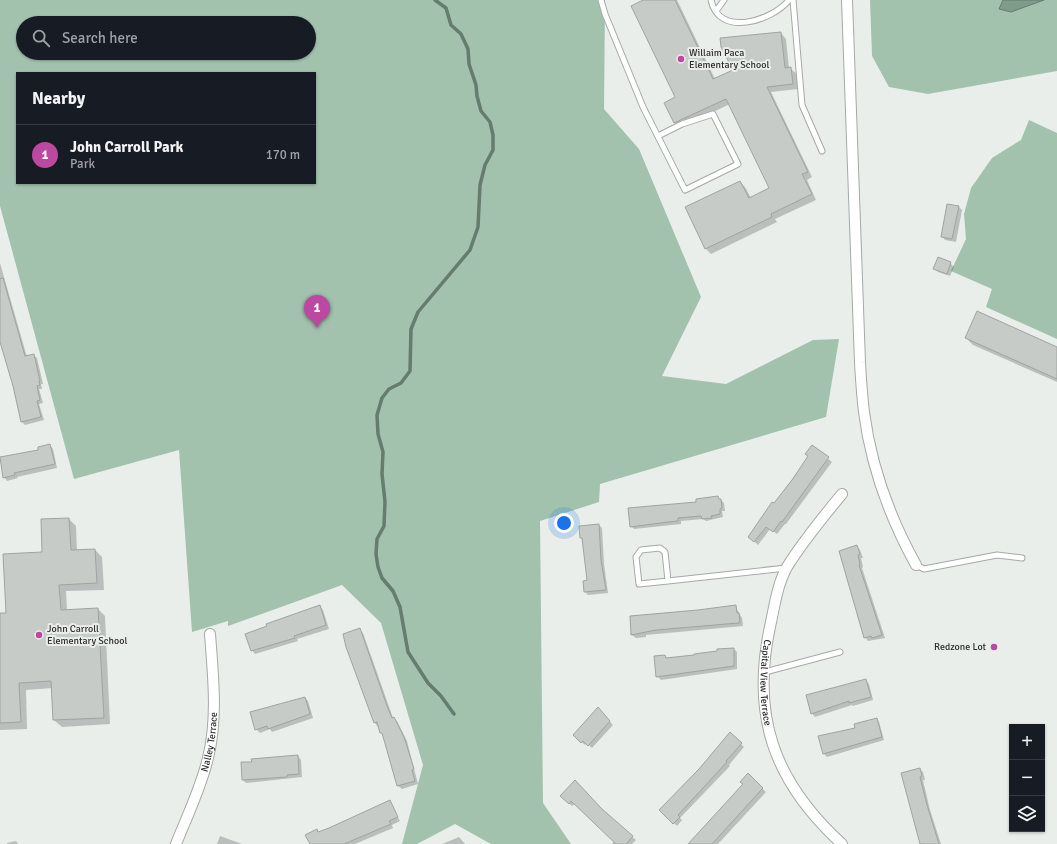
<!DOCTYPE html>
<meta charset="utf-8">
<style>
:root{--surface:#171b24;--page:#20242c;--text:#f1f3f6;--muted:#9ea1a6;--line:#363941;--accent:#bc48a1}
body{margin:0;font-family:Signika,sans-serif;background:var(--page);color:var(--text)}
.controls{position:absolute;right:12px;bottom:12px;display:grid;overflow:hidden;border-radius:0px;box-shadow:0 1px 3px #0004}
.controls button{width:36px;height:36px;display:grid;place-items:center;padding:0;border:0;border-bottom:1px solid var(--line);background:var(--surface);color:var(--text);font:20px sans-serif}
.you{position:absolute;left:564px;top:523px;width:14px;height:14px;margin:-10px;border:3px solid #fff;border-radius:50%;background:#1a73e8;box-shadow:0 0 0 6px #1a73e833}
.badge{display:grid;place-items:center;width:26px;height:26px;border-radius:50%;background:var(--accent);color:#fff;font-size:13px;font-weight:700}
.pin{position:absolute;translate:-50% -33px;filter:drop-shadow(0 1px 2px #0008)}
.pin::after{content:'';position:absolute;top:21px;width:14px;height:12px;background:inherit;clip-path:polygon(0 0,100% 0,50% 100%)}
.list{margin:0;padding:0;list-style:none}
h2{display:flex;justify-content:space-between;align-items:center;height:52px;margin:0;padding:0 16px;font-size:17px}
h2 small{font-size:13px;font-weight:400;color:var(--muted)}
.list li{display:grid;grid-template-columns:26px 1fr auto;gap:12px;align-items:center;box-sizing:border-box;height:60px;padding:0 16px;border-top:1px solid var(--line)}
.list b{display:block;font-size:15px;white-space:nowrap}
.list p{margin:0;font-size:13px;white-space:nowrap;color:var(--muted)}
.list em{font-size:13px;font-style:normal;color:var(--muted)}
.icon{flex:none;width:22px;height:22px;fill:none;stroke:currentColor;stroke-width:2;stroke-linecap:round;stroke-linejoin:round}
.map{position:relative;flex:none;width:1057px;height:844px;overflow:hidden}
.search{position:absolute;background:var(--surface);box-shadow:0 1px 3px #0004;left:16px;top:16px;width:300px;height:44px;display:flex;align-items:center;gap:10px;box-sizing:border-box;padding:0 14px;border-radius:22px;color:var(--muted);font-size:15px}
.panel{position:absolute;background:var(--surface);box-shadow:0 1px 3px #0004;left:16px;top:72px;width:300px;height:112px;border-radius:0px}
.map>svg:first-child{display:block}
.green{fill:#a2c2ae;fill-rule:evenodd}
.water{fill:#7d9d8a;stroke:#657c6e}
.shadow{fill:#0003}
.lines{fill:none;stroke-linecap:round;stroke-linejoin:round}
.stream{stroke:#657c6e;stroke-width:3.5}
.building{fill:#c6cbc8;stroke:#a0a4a1}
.service-casing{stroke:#a5aaa7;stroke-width:7}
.minor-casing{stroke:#a5aaa7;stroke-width:12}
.service{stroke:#fff;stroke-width:5}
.minor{stroke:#fff;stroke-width:10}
.poi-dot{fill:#bc48a1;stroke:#e9eeeb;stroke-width:1.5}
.labels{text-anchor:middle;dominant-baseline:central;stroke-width:4;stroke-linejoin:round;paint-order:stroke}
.poi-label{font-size:10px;fill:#2d2f2e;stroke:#e9eeeb;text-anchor:start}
.street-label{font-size:10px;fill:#2d2f2e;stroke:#e9eeeb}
</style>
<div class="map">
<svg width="1057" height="844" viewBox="0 0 1057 844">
<rect width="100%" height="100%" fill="#e9eeeb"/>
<path class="green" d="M0,0H605L604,109L639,149L701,297L662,376L726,384L813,340L839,339L826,417L600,484L599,502L540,521L543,803L571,844H491L455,824L417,844H402L423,765L381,623L342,585L228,626V621L192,632L179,450L74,479L0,206ZM23,23H309V53H23ZM17,73H315V183H17Z
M870,0H1057V71L928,94L889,87L872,56Z
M1029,120L1057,133V339L986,307L992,289L951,271L966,239L964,214L971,188L992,158L1021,140Z"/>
<path class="water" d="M1003,0H1044L1011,12L999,9Z"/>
<path class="shadow" d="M642,0H677L715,79L734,70L781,33L786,39L789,68L796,73L798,89L771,92L812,177L807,180L816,200L775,219L777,222L711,254L706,249L686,208L740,182L745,187L751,198L770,189L730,104L680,128L675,123L666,103L676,98Z
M958,206L962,210L956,242L945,240L942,236Z
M0,263L27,357L33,355L37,358L43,384H41L42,389H39L43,403L39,404L44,420L25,425L22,422L0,334Z
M950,263L954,267L950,276L938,272L935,268Z
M966,338L1057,348V382L973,345Z
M50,445L53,449L57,468L17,477L18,478L7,481L4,477L0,459L39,451Z
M812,446L832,462L786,524H785L777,534L770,529L758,545L749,537L809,457Z
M718,497L724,503L725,511H722L723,517L706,521L703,519L681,521V524L634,529L631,526Z
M69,519L76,526L77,551L95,550L102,557L104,590L66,591L67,611L98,609L105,616L110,724L62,727L54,720L53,688L26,690L27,729L0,730V614H7L43,553Z
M599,525L602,528L604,564L608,593L588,595L585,592L588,581L583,540L581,537Z
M857,546L860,550L863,558H861L863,567L862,568L885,638L868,641L865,637Z
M320,606L323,610L329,629L297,639L298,641L255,654L252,650Z
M735,606L742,618L743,626L646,635V637L636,638L632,635L631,617L698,611Z
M360,630L363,633L393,718L397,721L407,741L418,784L402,789L398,786L384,736L375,723L364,690Z
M734,649L737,652V669L661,680L657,676L665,656L668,659Z
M865,680L869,684L873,700L853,706L852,705L815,717L812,713Z
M305,698L308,701L313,718L272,732L270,729L260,733L256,729Z
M601,712L613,725L592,748L586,743L585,745L574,735Z
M876,719L879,722L884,740L827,757L824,754L856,728Z
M730,734L744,747L729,765L730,766L680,818L682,820L677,826L660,810L699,770Z
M298,756L301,760L302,777L246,783L243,780Z
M919,769L923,772L925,780H923L930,810L941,844H922Z
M748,775L766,792L718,844H690L744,784Z
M562,796L602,810L636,840L632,844H612L614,841L575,804L572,806Z
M389,801L400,821L392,825L393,828L355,844H311L317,831L319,832L329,829Z
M220,836L242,844H217Z
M459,837L465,844H442Z
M16,841L18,844H7V843Z"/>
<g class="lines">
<path class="stream" d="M435,0L446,8L451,25L461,34L468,49L469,64L476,85L477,96L481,111L490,122L493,135V150L485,165L480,185L478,227L470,250L418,312L411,329L410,371L401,383L389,389L382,398L377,415L378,434L383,452L382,474L385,502L384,526L377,539L376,554L378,567L382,578L393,591L400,607L408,652L428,683L441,696L454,714"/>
</g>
<path class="building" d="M643,0H675L713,79L733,70L721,47L720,38L781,32L785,68L791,67L793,84L767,87L808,172L802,174L812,194L771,214L772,217L705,249L685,207L740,181L749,198L769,188L726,99L674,123L664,103L675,97L631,6Z
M947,204L959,206L952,239L941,237Z
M938,257L951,262L947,274L933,269Z
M3,278L25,356L34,354L40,381H39L40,385L37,386L40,400L37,401L41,417L21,422L13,386L0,342V279Z
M977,311L1057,347V379L965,338Z
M50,444L55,464L14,473L15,475L3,478L0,457L38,450V447Z
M812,445L829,457L782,522L781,521L773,532L766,527L754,542L748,537L772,502L774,503L792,480L808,456L805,454Z
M718,496L719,499H721L722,508L720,509V514L711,516L712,518L702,519L701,516L678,518V521L668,522L630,527L628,508L696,502V499Z
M69,518L71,550L95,549L97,583L59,585L61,610L98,608L104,718L53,720L51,681L19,683L21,722L0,723V613H6L3,554L42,552L41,519Z
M599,524L601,560L606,590L584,592L583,581L587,580L582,538H580L579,526Z
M857,545L860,554L858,555L860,564L859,565L882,635L872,638L871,636L864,638L839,551Z
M320,605L326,625L294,636L295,638L251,651L245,634L267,626L266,624Z
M736,605L737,613H739L740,623H738L656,630L631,635L630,616L698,610Z
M360,628L387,706L392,718L394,717L404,737L414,769L412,770L415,781L397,786L382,733H380L377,722L374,723L346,647L343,634Z
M734,648V666L656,677L654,656L665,655L666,658L694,655V654L717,651V649Z
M866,679L871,697L849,703V701L811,714L806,695Z
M305,697L310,714L268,729L267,726L255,730L250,712Z
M598,707L610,721L588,746L583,741L581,743L573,735Z
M877,718L882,737L823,754L818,736L855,728L854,724Z
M730,732L742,743L726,761L727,762L678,815L680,817L673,824L659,810L699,769Z
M298,755L299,774L287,775V777L242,780L241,762H252L251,759Z
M920,768L922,776L920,777L927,805L939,844H920L901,773Z
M748,773L763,788L712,844H688L743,784L740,782Z
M575,780L602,809L633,836L626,844H616L571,801L569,804L560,796Z
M390,800L398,817L389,821L391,824L344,844H310L305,835L317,829L318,832L329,828Z"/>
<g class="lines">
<defs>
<path id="service" d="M601,0L605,14L643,107L685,190L738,164L713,114L682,124L658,136
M711,0C719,38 772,21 789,0
M793,0L802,105L822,151
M716,11L724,0
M660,548L665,552L668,581L639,584L636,557L641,550Z
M916,565L924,569L997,555L1022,558
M668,581L786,568
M765,672L840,652"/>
<g id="minor">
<path d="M847,0L860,363C861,380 862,396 864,412C871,466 890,518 916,565"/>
<path id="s1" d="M842,494C823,517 803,541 787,567C778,583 775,603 771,622C750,714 773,781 842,844"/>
<path id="s2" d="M176,844C187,816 201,788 208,758C218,718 213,675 210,634"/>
</g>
</defs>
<use href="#service" class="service-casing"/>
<use href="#minor" class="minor-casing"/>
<use href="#service" class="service"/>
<use href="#minor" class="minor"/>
</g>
<g class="poi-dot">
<circle cx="681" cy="59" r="4"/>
<circle cx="39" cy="635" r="4"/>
<circle cx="994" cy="647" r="4"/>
</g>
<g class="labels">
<g class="poi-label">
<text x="689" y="53">Willaim Paca<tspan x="689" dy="12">Elementary School</tspan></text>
<text x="47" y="629">John Carroll<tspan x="47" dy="12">Elementary School</tspan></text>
<text x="986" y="647" text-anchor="end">Redzone Lot</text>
</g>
<g class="street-label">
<text stroke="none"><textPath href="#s1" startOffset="210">Capital View Terrace</textPath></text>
<text stroke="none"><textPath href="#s2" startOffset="108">Nalley Terrace</textPath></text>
</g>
</g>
</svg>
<div class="controls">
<button>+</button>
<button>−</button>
<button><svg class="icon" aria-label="layers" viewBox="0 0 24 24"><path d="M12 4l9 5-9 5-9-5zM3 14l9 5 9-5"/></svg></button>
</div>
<div class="you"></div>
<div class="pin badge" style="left:317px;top:328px">1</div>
<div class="search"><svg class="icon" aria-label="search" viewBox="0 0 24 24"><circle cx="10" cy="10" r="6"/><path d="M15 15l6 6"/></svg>Search here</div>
<section class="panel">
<h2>Nearby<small></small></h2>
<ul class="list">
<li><span class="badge">1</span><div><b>John Carroll Park</b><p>Park</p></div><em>170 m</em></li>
</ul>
</section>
</div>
